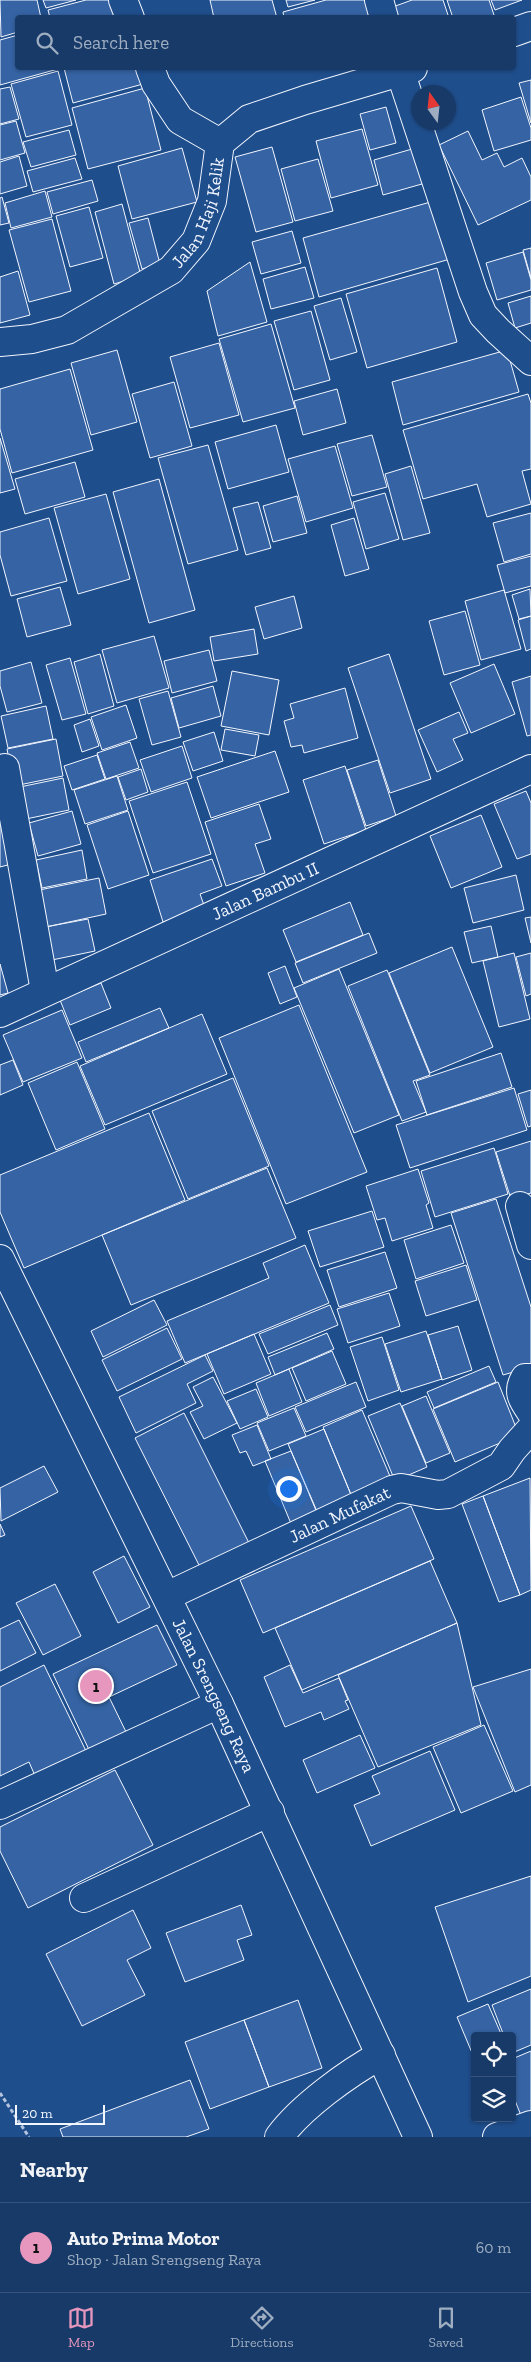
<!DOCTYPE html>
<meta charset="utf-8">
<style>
:root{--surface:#173a69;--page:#244571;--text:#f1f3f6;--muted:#9eadc0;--line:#36547d;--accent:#e797bd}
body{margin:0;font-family:"Zilla Slab",serif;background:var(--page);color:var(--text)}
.controls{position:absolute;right:15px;bottom:15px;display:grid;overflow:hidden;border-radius:5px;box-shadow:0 1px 4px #0004}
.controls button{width:45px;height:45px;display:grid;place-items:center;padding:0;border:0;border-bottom:1px solid var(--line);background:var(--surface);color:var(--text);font:25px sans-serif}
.compass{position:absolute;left:411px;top:85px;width:45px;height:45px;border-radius:50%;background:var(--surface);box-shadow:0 1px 4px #0004;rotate:345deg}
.scale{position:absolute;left:15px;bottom:12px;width:90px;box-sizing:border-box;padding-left:5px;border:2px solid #f2f6ff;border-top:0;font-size:14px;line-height:18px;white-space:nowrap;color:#f2f6ff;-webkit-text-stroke:4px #1f4e8c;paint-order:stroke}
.you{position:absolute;left:288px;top:1488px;width:18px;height:18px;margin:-12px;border:4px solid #fff;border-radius:50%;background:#1a73e8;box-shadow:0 0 0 8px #1a73e833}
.badge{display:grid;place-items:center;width:32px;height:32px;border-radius:50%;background:var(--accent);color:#111;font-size:16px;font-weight:700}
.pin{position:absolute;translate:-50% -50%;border:2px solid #fff;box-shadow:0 1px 5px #0006}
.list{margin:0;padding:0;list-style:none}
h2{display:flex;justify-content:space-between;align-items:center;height:65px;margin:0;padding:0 20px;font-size:21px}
h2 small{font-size:16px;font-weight:400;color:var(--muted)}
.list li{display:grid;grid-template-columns:32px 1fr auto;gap:15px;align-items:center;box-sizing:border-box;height:90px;padding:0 20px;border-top:1px solid var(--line)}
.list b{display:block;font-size:19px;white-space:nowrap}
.list p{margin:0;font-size:16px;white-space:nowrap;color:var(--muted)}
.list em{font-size:16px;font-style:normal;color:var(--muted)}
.icon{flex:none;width:28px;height:28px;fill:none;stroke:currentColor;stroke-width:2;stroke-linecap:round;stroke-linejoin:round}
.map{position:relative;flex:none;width:531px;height:2137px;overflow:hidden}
.search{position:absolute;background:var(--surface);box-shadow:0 1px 4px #0004;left:15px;right:15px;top:15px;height:55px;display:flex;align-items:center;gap:12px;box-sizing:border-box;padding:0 18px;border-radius:5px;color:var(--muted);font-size:19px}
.sheet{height:155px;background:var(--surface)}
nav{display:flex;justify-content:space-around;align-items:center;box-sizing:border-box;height:70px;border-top:1px solid var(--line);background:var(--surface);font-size:14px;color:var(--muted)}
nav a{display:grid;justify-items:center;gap:2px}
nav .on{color:var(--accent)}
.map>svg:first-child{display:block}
.building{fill:#3563a3;stroke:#f2f6ff}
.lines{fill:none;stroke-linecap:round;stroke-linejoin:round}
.minor-casing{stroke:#f2f6ff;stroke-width:30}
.major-casing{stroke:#f2f6ff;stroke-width:30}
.path{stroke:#b3c4dc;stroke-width:3;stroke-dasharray:4 2.5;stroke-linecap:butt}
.minor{stroke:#1f4e8c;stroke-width:28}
.major{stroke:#1f4e8c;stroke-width:28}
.labels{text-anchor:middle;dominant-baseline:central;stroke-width:4;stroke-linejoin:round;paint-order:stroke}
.street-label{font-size:18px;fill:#f2f6ff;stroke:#1f4e8c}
</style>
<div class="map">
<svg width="531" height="2137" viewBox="0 0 531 2137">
<rect width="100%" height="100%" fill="#1f4e8c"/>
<path class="building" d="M0,0H37L41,18H18V32L1,37Z
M43,0H76L46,8Z
M86,0H114L119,18H50L48,10Z
M210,0H272L277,18H214Z
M286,0H315L288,7Z
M326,0H372L377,18H284L283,12Z
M412,0H443L449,18H394L390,8Z
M447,0H489L495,18H453Z
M491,0H522L495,10Z
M18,35V68L58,69L0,85V40Z
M64,68H139L143,84L73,103Z
M58,71L72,125L26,137L11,84Z
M531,80V123L519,83Z
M10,87L19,119L0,124V89Z
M145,88L161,150L88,169L72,108Z
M521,97L531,128V140L494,151L482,110Z
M386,107L396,143L370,150L360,114Z
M16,121L25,153L0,160V125Z
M362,129L378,185L331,198L316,141Z
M69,130L76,155L31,167L23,142Z
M468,131L482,160L497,153L504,167L522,158L531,177V200L478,225L439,145Z
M272,147L293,222L256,232L235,157Z
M419,147L429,182L383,195L374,160Z
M182,148L197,202L132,219L118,166Z
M19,156L27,186L0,194V162Z
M75,158L82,179L33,192L27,171Z
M318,159L333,211L295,221L281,169Z
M92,180L98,201L53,214L47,192Z
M45,191L52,217L11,228L5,203Z
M2,197L9,223L0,225V198Z
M434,201L450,259L319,297L303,238Z
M122,204L141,276L114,284L95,212Z
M89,207L103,258L70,267L56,216Z
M148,218L160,264L142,269L129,223Z
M52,219L71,291L29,302L9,230Z
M292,231L301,263L261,274L252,242Z
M531,248V278L523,250Z
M523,252L531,280V290L497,300L486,263Z
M250,262L267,322L218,336L207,291Z
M305,267L314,298L271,309L263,279Z
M437,268L457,342L367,368L346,294Z
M18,271L30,315L0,323V277Z
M531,296V323L515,328L508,303Z
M341,298L357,352L330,360L314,306Z
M311,311L330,380L294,390L274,321Z
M271,324L295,408L243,422L219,339Z
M219,343L239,415L190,428L170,357Z
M117,350L137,422L91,435L71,363Z
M507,350L519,392L403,425L392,382Z
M70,369L93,450L12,473L0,429V389Z
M174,382L192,446L150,458L132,394Z
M337,389L346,423L303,435L294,401Z
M528,394L531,403V469L522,471L531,504L487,517L477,484L423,499L403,430Z
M276,425L289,472L228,489L215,442Z
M372,435L387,487L352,496L337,444Z
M0,438L15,489L0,493Z
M208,445L238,550L188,564L158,458Z
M335,446L353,508L306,522L288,459Z
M75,462L85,497L25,514L15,479Z
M411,466L430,533L403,540L385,474Z
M159,479L195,610L149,623L113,492Z
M385,493L399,539L366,549L353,502Z
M106,494L130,579L78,594L54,508Z
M297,496L307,533L273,542L263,506Z
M258,502L271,548L246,555L233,508Z
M531,513V554L504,562L493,523Z
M49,518L67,581L11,596L0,555V532Z
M354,518L369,569L345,576L331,525Z
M531,556V586L505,593L497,565Z
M60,587L71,625L27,637L17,599Z
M530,589L531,616L519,619L512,595Z
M504,590L521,649L481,660L465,601Z
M294,596L302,628L264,639L255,607Z
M465,611L480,665L444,675L429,621Z
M531,616V649L526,651L518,620Z
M254,629L258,654L214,661L210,637Z
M154,636L169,688L117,703L102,650Z
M209,650L217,681L172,693L164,661Z
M100,654L114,706L88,714L74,662Z
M389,654L431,779L390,793L348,668Z
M70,658L86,714L62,720L46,665Z
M31,662L42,703L7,712L0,686V671Z
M494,664L515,714L471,733L450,683Z
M232,671L279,680L269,735L221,726Z
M531,676V735L527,736L512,682Z
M213,686L221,716L179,728L171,698Z
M345,688L358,738L304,753L302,745L291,747L284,721L294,718L290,704Z
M168,691L181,737L152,745L139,699Z
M126,705L137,738L102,750L91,717Z
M46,706L53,739L8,748L1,716Z
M459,712L468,733L453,739L463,760L437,772L418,730Z
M90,719L99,746L82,752L74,725Z
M225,729L259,735L255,756L221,750Z
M214,732L223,761L193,771L183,742Z
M56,739L63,776L14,786L7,749Z
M130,742L139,768L106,779L97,753Z
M182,746L192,778L151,792L140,760Z
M275,751L289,792L211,818L197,777Z
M97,755L105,779L72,790L64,766Z
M378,760L396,816L366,826L347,770Z
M345,766L366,830L324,844L303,780Z
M141,769L148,792L126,800L118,777Z
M117,776L128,810L85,824L74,790Z
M63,778L69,810L21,820L15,788Z
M187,782L211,854L153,873L129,801Z
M526,791L531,803V854L517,859L494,804Z
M0,804L19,862L0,867Z
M259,804L271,839L255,844L265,873L226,886L205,822Z
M72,811L81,844L38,856L29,823Z
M128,811L149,875L108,889L87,825Z
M481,815L502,867L451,888L430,836Z
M82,850L87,879L42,888L36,860Z
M212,859L222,886L200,894L205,908L163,922L150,880Z
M516,875L524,910L473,923L464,888Z
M99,878L106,914L46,927L39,890Z
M350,902L363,935L296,962L283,930Z
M531,917V943L525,918Z
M88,919L95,951L52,960L45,927Z
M491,926L498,957L472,963L464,932Z
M369,933L377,953L303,983L295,963Z
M452,947L493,1047L430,1073L389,973Z
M514,953L530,1019L499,1027L483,961Z
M531,953V994L526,996L516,957Z
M0,964L8,993L0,995Z
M285,966L297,997L280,1004L268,973Z
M339,969L399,1115L354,1133L294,988Z
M387,970L430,1075L413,1081L426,1112L402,1121L348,986Z
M101,983L111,1008L70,1025L60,1000Z
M299,1005L367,1172L286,1204L219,1038Z
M160,1008L169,1028L86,1062L78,1042Z
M62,1010L82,1058L23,1082L3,1035Z
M202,1014L227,1074L105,1125L80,1066Z
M501,1053L512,1087L427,1115L416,1081Z
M13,1060L23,1085L0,1095V1065Z
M77,1062L105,1129L56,1150L28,1083Z
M233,1078L269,1166L188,1199L152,1111Z
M514,1088L527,1130L410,1168L396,1125Z
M531,1090V1126L528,1127L518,1094Z
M149,1113L185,1200L24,1268L0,1212V1175Z
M531,1141V1193L511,1199L496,1152Z
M494,1148L508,1194L435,1217L421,1171Z
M267,1168L296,1238L131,1305L102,1235Z
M418,1169L429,1203L426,1205L433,1228L392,1241L385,1218L377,1220L366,1186Z
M496,1199L531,1307V1367L503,1375L451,1213Z
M372,1211L384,1247L320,1267L308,1231Z
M451,1225L464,1263L416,1279L404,1240Z
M305,1245L329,1303L185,1363L167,1321L269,1278L263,1263Z
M385,1252L397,1288L339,1307L327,1270Z
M466,1265L477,1300L426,1316L415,1281Z
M389,1293L400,1326L348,1343L337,1309Z
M154,1300L167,1325L103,1357L91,1331Z
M330,1305L338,1325L268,1354L259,1334Z
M458,1326L472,1370L442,1380L428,1335Z
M167,1328L182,1359L117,1391L102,1360Z
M426,1331L442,1379L401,1392L385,1344Z
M327,1333L334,1349L275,1375L268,1357Z
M254,1334L271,1374L224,1394L207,1354Z
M382,1337L399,1390L368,1401L350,1347Z
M332,1351L346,1384L306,1401L292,1368Z
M205,1355L213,1371L187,1384L196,1403L136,1433L119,1397Z
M489,1366L496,1382L434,1408L427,1392Z
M289,1369L302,1402L269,1416L256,1383Z
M213,1377L237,1423L204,1439L190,1412L203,1406L193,1387Z
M356,1382L366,1407L306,1432L295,1407Z
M498,1382L519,1435L455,1462L433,1409Z
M256,1389L268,1417L240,1429L227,1401Z
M426,1396L450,1453L426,1463L402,1406Z
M400,1403L427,1467L395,1481L368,1416Z
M294,1408L306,1436L269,1451L257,1423Z
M362,1410L392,1481L352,1497L323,1427Z
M184,1413L250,1545L201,1569L135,1438Z
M257,1425L271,1459L253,1466L246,1451L240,1453L232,1435Z
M324,1429L354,1502L319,1516L288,1444Z
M291,1451L318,1515L292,1526L265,1461Z
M44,1466L58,1492L1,1521L0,1488Z
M530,1478L531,1590L520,1595L483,1496Z
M483,1496L520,1595L499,1602L462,1504Z
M411,1506L434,1559L263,1633L240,1580Z
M0,1524L5,1535L0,1537Z
M124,1556L150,1607L118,1623L93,1572Z
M430,1561L457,1623L302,1690L275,1628Z
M55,1584L81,1636L43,1655L16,1603Z
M19,1620L36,1653L0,1671V1629Z
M457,1623L481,1725L378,1767L338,1675Z
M157,1625L177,1665L109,1697L129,1738L92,1756L53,1674Z
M44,1665L87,1753L36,1778L29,1762L0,1776V1687Z
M290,1665L303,1693L339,1678L348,1700L345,1701L349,1709L324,1720L321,1712L285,1727L264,1677Z
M531,1669V1785L515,1792L473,1687Z
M484,1725L513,1791L461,1813L433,1747Z
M360,1735L375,1768L317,1793L303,1760Z
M430,1751L455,1810L371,1846L354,1805L380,1794L372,1776Z
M115,1770L153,1845L28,1908L0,1851V1827Z
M531,1876V1976L468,2002L435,1907Z
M241,1905L252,1935L237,1940L244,1960L185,1982L166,1933Z
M133,1910L151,1948L127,1960L145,1995L82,2026L46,1954Z
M531,1989V2045L512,2053V2036H504L492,2005Z
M298,2000L322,2068L269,2087L244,2020Z
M488,2004L502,2036H475V2060L457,2017Z
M244,2020L269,2087L210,2109L185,2042Z
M531,2051V2114L522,2118L512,2093V2059Z
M190,2080L209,2129L186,2137H63L60,2129Z"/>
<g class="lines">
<defs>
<g id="minor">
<path d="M123,0L130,18"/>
<path d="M379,0L384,18"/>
<path d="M514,32L531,26"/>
<path d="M150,68L156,84L180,120L220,143"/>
<path d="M399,68L473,292L483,315L498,331L531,361"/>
<path id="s1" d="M0,342L32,339L67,330L171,270L196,241L212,201L220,143L249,119L305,100L413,68"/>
<path d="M5,768L45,991"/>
<path id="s2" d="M0,1013L531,769"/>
<path d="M520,1206L531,1245"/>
<path d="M531,1378H525C517,1392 522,1399 531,1412"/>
<path id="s3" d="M167,1596L392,1490L401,1488L438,1495L448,1494L501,1466L512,1450L531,1429"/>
<path d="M0,1805L219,1704"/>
<path d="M84,1898L270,1812"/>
<path d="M279,2137C301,2107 348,2073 381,2055"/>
<path d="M497,2137L531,2125"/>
</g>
<g id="major">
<path id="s4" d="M0,1259L219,1704L418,2137"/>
</g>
</defs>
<use href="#minor" class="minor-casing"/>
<use href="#major" class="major-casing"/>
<path class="path" d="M0,2093L29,2137"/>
<use href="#minor" class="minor"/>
<use href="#major" class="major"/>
</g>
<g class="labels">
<g class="street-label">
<text stroke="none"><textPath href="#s1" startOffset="254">Jalan Haji Kelik</textPath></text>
<text stroke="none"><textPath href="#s2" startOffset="292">Jalan Bambu II</textPath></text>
<text stroke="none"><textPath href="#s3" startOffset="191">Jalan Mufakat</textPath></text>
<text stroke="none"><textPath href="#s4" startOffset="486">Jalan Srengseng Raya</textPath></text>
</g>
</g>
</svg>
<div class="controls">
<button><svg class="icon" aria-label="locate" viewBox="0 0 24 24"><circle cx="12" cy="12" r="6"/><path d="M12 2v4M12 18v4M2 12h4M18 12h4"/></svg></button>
<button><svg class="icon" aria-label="layers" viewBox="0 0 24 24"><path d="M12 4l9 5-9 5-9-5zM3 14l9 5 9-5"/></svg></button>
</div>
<svg class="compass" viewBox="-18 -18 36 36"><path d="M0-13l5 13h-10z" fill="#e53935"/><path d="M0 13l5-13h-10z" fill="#9eadc0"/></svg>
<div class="scale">20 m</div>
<div class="you"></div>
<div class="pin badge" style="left:96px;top:1686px">1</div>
<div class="search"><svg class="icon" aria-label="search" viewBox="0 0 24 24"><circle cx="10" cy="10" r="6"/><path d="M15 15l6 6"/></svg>Search here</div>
</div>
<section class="sheet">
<h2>Nearby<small></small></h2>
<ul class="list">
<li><span class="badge">1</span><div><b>Auto Prima Motor</b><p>Shop · Jalan Srengseng Raya</p></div><em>60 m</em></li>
</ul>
</section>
<nav>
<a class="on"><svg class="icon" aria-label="map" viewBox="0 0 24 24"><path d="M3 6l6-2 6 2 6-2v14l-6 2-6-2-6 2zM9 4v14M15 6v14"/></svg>Map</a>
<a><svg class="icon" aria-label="directions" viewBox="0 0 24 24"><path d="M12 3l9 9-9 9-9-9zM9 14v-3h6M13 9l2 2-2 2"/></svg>Directions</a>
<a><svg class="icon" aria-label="saved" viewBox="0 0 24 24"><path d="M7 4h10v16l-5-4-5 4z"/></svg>Saved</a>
</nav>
